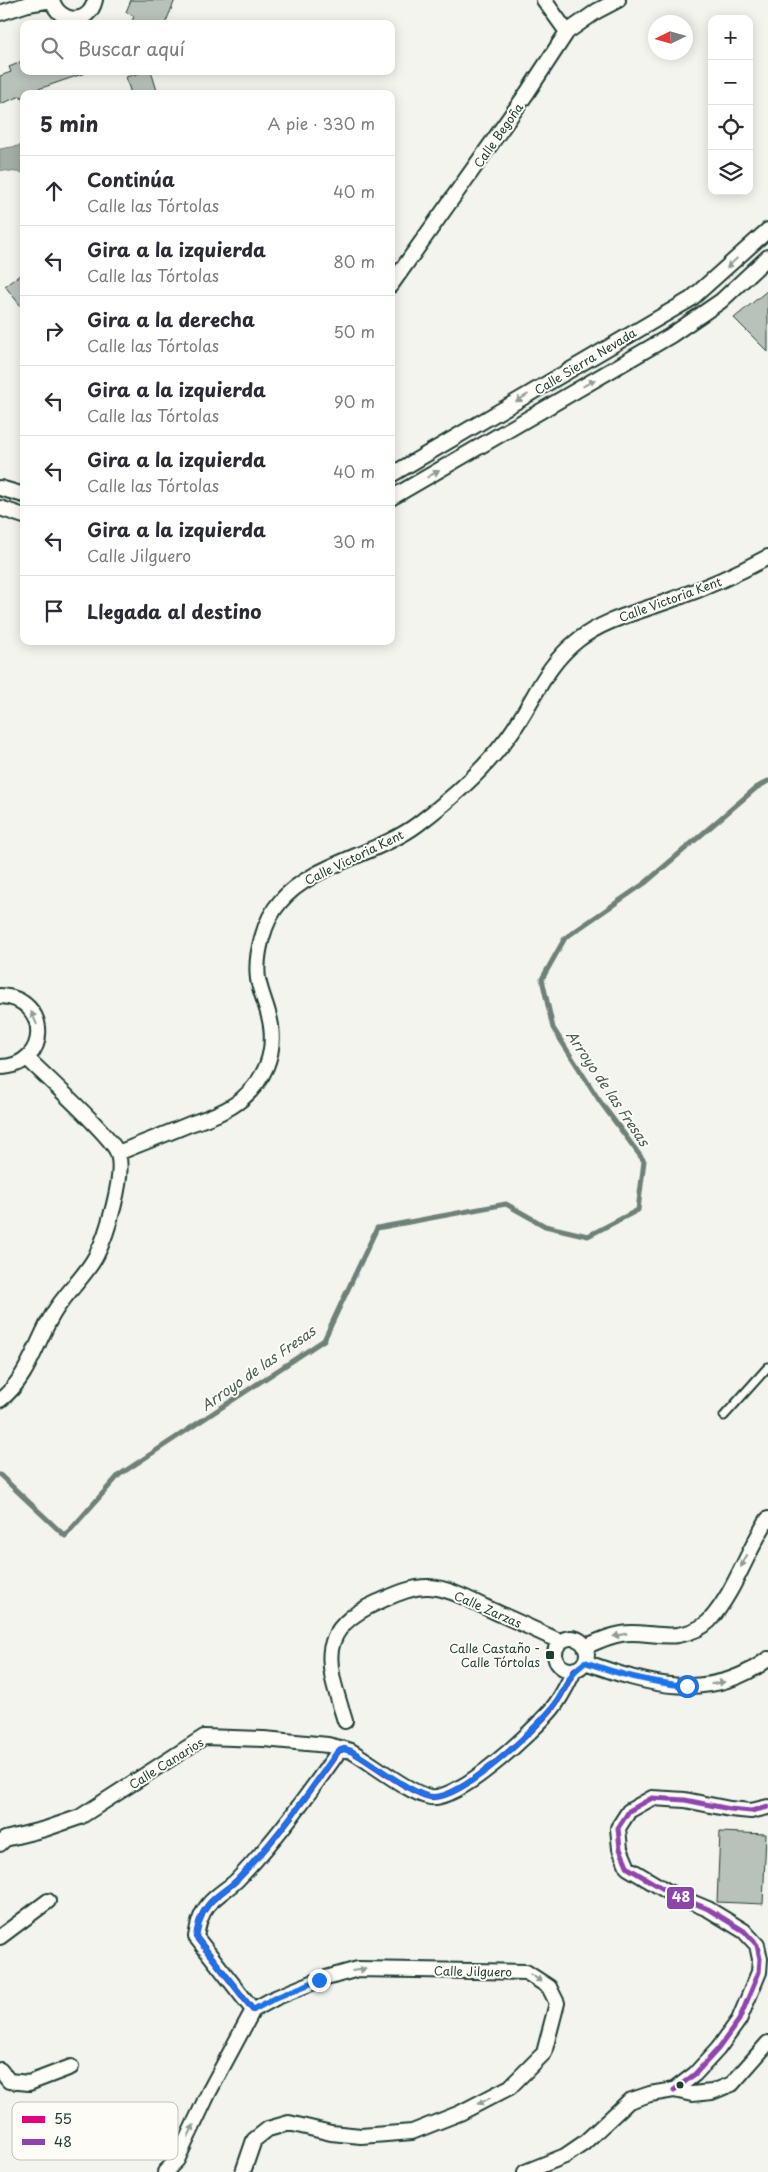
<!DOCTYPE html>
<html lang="es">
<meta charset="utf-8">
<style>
:root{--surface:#fff;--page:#f7f7f7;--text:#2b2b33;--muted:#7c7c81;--line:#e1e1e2}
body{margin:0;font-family:"Playpen Sans",sans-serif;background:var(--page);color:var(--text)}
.controls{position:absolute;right:15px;top:15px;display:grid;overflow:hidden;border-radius:10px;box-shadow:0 2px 12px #0003}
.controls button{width:45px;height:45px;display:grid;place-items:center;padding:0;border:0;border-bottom:1px solid var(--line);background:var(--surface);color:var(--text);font:25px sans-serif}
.compass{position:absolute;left:648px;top:15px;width:45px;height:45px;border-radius:50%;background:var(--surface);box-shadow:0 2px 12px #0003;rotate:265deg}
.stop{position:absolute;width:15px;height:15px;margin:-11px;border:4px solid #1a73e8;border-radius:50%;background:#fff}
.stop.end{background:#1a73e8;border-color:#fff;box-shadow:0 1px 5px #0008}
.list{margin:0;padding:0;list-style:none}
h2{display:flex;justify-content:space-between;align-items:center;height:65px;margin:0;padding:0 20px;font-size:21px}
h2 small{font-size:16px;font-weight:400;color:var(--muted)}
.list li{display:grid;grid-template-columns:32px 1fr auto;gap:15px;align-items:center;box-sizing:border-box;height:70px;padding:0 20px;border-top:1px solid var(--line)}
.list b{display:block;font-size:19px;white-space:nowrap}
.list p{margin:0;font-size:16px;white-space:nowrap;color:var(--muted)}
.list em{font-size:16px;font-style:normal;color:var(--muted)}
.icon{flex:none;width:28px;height:28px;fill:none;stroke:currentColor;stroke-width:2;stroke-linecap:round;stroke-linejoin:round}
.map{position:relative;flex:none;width:768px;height:2172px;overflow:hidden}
.search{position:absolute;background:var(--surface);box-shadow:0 2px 12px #0003;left:20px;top:20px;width:375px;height:55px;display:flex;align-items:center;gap:12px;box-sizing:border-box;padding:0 18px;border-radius:10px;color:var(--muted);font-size:19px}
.panel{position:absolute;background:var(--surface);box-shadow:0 2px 12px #0003;left:20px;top:90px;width:375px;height:555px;border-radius:10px}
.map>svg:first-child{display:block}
.water{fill:#a3aea7;stroke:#6e8179}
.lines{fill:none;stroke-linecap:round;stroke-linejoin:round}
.stream{stroke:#6e8179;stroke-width:5}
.building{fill:#b9c1bb;stroke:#1f3d34}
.service-casing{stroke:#1f3d34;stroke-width:11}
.minor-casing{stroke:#1f3d34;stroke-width:18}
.service{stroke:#fdfcf7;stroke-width:7}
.minor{stroke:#fdfcf7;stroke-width:14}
.bus-1-casing{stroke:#fdfcf7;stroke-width:9}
.bus-2-casing{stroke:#fdfcf7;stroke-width:9}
.bus-1{stroke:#e5007d;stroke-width:5}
.bus-2{stroke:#8e44ad;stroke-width:5}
.oneway{fill:#8e9c96}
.route{stroke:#1a73e8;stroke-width:6}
.poi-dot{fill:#1f3d34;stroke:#fdfcf7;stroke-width:2}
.labels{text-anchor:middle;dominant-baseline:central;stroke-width:4;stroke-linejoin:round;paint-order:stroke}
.street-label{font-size:12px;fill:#1f3d34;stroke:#fdfcf7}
.poi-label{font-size:12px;fill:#1f3d34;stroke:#fdfcf7;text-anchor:end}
.water-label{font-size:14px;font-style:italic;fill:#475f56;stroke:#fdfcf7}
.key{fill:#fdfcf7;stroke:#bac3bc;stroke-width:1}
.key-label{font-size:14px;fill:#1f3d34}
.line-badge{stroke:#fdfcf7;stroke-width:2}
.badge-label{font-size:14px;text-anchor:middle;font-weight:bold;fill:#fff}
</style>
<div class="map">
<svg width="768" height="2172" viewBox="0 0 768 2172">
<rect width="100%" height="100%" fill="#f4f4ef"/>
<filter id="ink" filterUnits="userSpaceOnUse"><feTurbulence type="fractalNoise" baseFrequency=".02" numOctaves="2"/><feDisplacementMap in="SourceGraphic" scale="10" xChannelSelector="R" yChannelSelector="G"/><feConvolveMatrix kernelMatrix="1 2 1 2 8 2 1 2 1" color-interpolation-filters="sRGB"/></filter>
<g filter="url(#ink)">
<path class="water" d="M24,145V173L0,170V149Z"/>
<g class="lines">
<path class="stream" d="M0,1475L65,1536L119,1475L324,1340L377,1228L506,1204L545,1226L588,1236L638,1210L644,1161L599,1100L553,1028L542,979L565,938L645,883L756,788L768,781"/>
</g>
<path class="building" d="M131,0H175L165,24H131L134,16L126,12Z
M24,61V71H85V73L24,94V102L21,96L0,104V76L11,72L9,67Z
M146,71H151L158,94H131L126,77Z
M24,272V310L5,286Z
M768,290V352L734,318Z
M720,1832L766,1834L763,1904L717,1902Z"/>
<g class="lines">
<defs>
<path id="service" d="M724,1416L768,1367"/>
<path id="minor" d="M52,0C59,24 89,26 95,0
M544,0L567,32
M0,13L28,4L52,0
M391,285L527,93L567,32L597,11L618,0
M391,475L691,299L768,230
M0,488L24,495
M391,498L670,336L721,301L768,257
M0,508L24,516
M0,996C51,998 51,1066 0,1067
M118,1153C142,1143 166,1134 190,1124C208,1118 228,1111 242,1099C264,1080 275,1055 271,1026C269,1010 261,995 258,979C255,955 264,920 280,902C311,864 377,855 418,824C450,800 481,773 505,741C533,706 541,669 578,640C605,619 639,612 671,600C705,588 737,574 768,557
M0,1400C28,1379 36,1342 53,1314C65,1293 85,1277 96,1256C107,1235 125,1176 118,1154C114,1138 43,1074 27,1058
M555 1654a16 16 0 1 1 32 0a16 16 0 1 1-32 0Z
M585,1647C600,1640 616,1633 632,1633C648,1633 663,1637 678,1635C689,1633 701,1629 709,1621C735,1592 747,1551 768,1519
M585,1662C648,1685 710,1703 768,1659
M345,1721C328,1665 313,1631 378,1602C392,1596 412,1586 429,1587C448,1588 468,1599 485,1607C511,1619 536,1630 561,1642
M0,1844L5,1839L45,1829L80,1817L204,1737L264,1739L328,1745L344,1749
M0,1937L48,1901
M253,2010L196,1937C198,1925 200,1915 208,1905C216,1895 228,1889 237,1880C275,1841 307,1796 339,1751L344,1749L351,1751C372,1763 409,1793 430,1797C459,1802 533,1731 552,1709C562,1697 568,1683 575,1669
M0,2070L9,2081L29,2083L71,2067
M674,2090L695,2074L718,2049L739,2020L759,1972L760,1959L757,1945L744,1931L708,1909L672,1894L628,1868L620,1849L618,1828L629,1811L652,1798L685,1800L730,1809L751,1811L768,1807
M165,2172L177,2160L209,2092L253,2010L275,1998L319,1980L358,1969L526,1972L549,1987L557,2003L544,2053L510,2087L460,2113L412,2132L361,2136L331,2133L289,2123L268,2129L254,2140L243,2172
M525,2172L565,2156L584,2143L629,2101L650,2094L674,2090L692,2094L712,2092L732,2084L768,2043"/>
</defs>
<use href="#service" class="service-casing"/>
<use href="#minor" class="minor-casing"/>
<use href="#service" class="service"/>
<use href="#minor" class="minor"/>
<defs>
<path id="bus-1" d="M253,2010L196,1937C198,1925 200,1915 208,1905C216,1895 228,1889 237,1880C275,1841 307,1796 339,1751L344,1749L351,1751C372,1763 409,1793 430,1797C459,1802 533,1731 552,1709C562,1697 568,1683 575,1669"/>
<path id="bus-2" d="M674,2090L695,2074L718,2049L739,2020L759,1972L760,1959L757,1945L744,1931L708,1909L672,1894L628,1868L620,1849L618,1828L629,1811L652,1798L685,1800L730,1809L751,1811L768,1807"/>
</defs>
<use href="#bus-1" class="bus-1-casing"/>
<use href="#bus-2" class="bus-2-casing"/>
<use href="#bus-1" class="bus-1"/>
<use href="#bus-2" class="bus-2"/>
</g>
<defs><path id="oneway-solid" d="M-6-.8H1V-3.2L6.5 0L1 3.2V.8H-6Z" transform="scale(1.25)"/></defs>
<g class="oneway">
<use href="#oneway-solid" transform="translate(732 263) rotate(137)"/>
<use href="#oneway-solid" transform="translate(589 383) rotate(-30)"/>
<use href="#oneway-solid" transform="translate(522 398) rotate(149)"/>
<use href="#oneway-solid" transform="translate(433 474) rotate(-30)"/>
<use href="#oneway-solid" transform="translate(34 1018) rotate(-114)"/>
<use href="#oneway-solid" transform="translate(744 1561) rotate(117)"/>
<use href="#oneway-solid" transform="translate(620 1635) rotate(168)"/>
<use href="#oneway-solid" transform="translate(718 1683) rotate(-9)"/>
<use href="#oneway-solid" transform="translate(359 1970) rotate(-7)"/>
<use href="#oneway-solid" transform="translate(536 1978) rotate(34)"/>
<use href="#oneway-solid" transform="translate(484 2101) rotate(153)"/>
<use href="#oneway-solid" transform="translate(191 2131) rotate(-65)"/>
</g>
</g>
<g class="lines" filter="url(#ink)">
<path class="route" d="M319,1980L275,1998L253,2010L196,1937C198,1925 200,1915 208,1905C216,1895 228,1889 237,1880C275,1841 307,1796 338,1751L344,1749L351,1751C370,1761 415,1797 433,1797C463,1798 534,1731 553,1707C562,1696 566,1683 574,1672C577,1668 582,1666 585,1662C621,1675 649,1682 687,1686"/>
</g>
<g class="poi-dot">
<rect x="545" y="1650" width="10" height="10" rx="2.5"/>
<circle cx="680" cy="2085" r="4.5"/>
</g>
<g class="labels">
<g class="street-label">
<text transform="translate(498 135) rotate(-55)">Calle Begoña</text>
<text transform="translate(585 361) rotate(-31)">Calle Sierra Nevada</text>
<text transform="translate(670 599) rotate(-20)">Calle Victoria Kent</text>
<text transform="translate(354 857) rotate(-26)">Calle Victoria Kent</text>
<text transform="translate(488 1609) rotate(24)">Calle Zarzas</text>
<text transform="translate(166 1763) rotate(-32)">Calle Canarios</text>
<text transform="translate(473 1971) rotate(1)">Calle Jilguero</text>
</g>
<g class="poi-label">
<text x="540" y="1648">Calle Castaño -<tspan x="540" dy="14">Calle Tórtolas</tspan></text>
</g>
<g class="water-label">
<text transform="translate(608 1088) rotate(56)">Arroyo de las Fresas</text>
<text transform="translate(258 1368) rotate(-35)">Arroyo de las Fresas</text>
</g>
</g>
<rect x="12" y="2102" width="166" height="58" rx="8" class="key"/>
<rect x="22" y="2116" width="23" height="7" fill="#e5007d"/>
<rect x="22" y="2139" width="23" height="6" fill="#8e44ad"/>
<g class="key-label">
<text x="54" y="2124">55</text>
<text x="54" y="2147">48</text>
</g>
<rect class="line-badge" x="666" y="1886" width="29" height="24" rx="5" fill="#8e44ad"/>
<g class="badge-label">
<text x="681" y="1902">48</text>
</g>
</svg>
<div class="controls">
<button>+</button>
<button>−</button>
<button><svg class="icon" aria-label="locate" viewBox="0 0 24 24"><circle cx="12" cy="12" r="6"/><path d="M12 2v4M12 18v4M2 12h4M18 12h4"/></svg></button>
<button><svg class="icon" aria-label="layers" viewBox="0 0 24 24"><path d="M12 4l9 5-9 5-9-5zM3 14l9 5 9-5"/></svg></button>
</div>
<svg class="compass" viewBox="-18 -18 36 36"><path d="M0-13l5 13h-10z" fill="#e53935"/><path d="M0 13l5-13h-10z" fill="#7c7c81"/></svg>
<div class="stop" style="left:687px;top:1686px"></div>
<div class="stop end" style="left:319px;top:1980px"></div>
<div class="search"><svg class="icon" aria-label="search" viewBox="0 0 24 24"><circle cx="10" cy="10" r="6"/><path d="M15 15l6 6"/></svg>Buscar aquí</div>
<section class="panel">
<h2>5 min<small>A pie · 330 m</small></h2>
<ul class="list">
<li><svg class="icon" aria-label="ahead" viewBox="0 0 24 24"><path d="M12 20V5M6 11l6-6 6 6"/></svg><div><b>Continúa</b><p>Calle las Tórtolas</p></div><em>40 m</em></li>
<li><svg class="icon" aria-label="left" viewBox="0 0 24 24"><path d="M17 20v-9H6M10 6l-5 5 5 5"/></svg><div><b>Gira a la izquierda</b><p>Calle las Tórtolas</p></div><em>80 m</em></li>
<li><svg class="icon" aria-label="right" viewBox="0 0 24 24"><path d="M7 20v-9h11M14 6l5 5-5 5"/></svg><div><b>Gira a la derecha</b><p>Calle las Tórtolas</p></div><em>50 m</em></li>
<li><svg class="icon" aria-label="left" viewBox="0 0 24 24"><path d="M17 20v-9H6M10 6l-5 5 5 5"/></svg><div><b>Gira a la izquierda</b><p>Calle las Tórtolas</p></div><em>90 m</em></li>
<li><svg class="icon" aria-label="left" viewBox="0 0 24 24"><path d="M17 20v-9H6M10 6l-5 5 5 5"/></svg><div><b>Gira a la izquierda</b><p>Calle las Tórtolas</p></div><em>40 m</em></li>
<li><svg class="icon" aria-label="left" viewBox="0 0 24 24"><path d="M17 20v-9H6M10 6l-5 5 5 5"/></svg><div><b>Gira a la izquierda</b><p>Calle Jilguero</p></div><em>30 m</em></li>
<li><svg class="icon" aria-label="arrive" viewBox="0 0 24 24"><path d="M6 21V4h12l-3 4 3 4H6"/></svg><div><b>Llegada al destino</b></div></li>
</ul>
</section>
</div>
